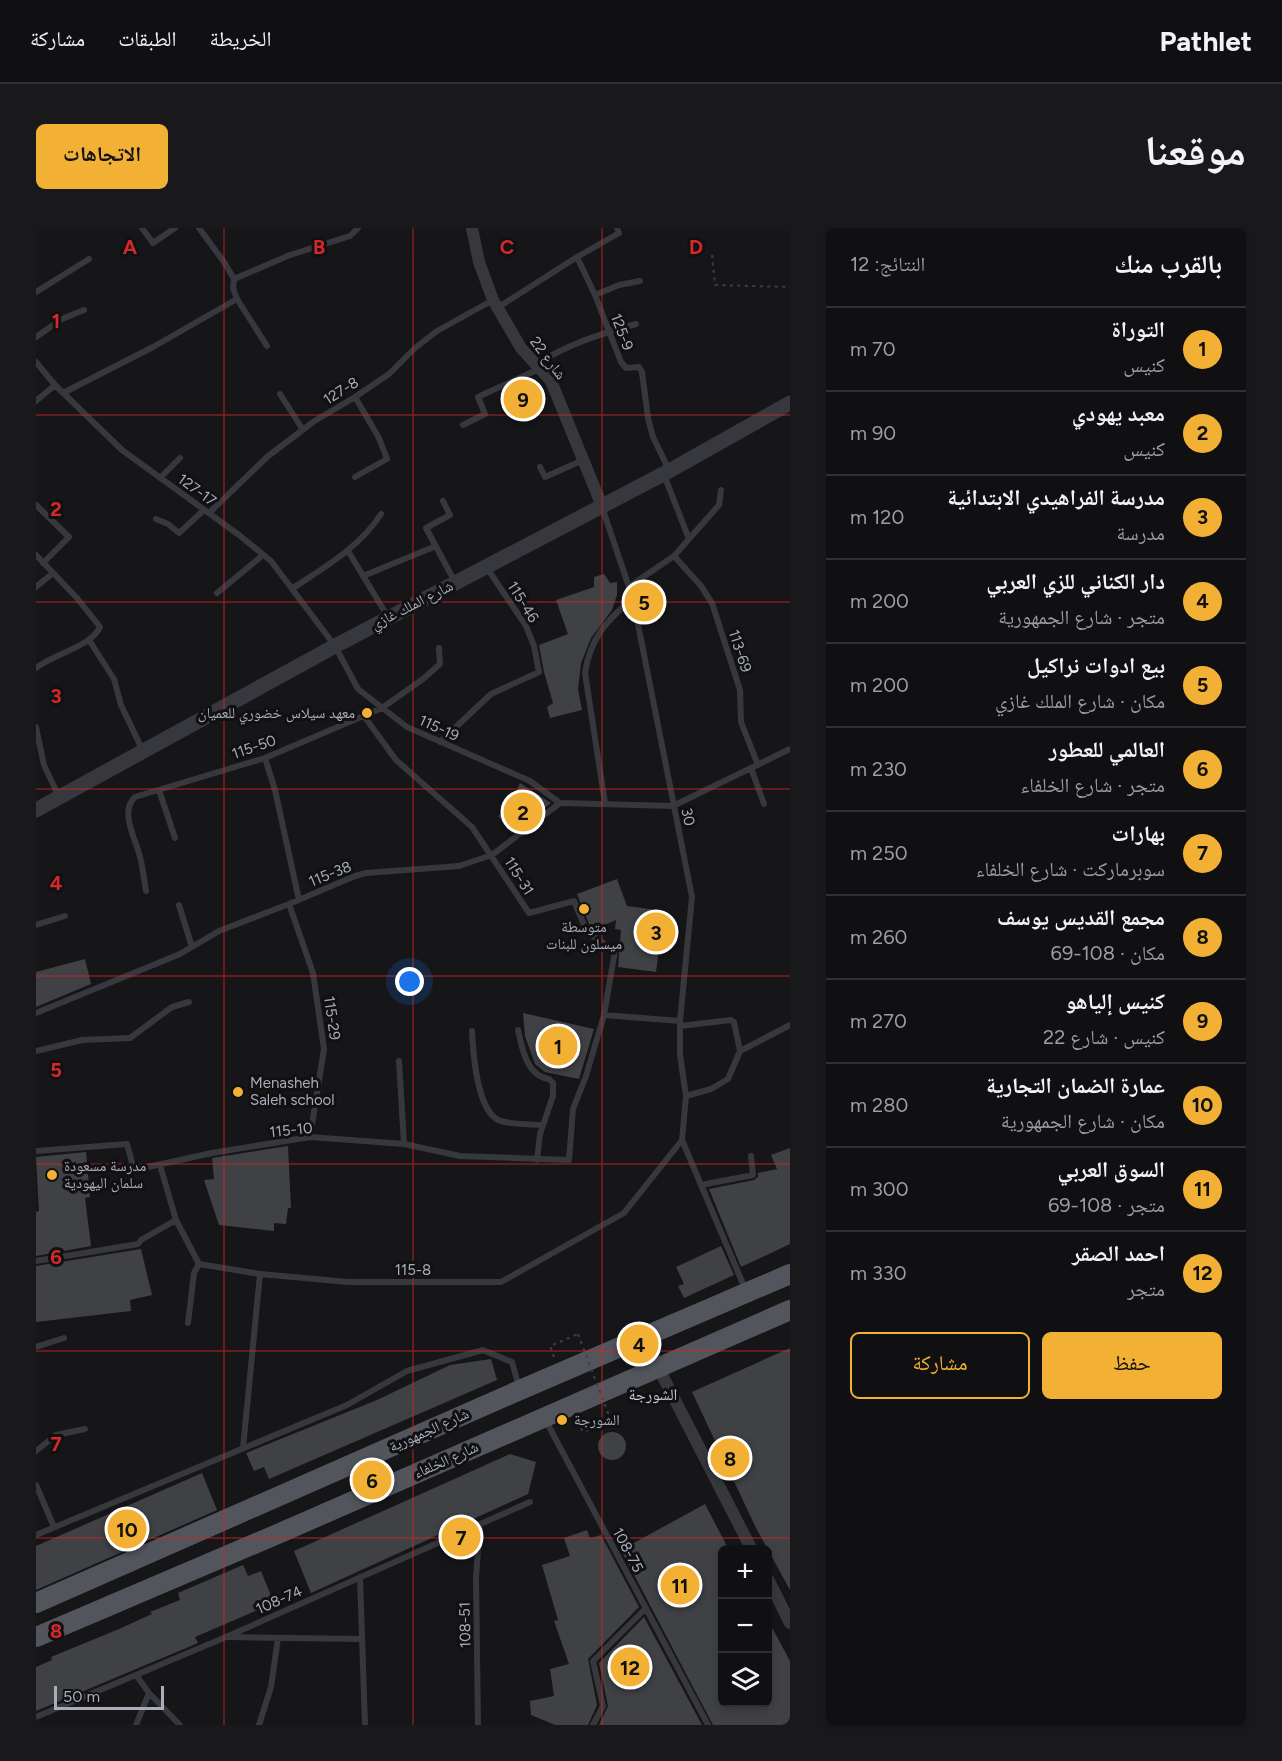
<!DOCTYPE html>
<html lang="ar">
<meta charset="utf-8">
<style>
:root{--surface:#101012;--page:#19191b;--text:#f1f3f6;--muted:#9c9d9f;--line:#303032;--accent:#f2b134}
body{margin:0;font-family:Figtree,"Noto Naskh Arabic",sans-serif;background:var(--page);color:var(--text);direction:rtl}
.controls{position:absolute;right:18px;bottom:18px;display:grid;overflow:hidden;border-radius:9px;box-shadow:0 3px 9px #0003}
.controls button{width:54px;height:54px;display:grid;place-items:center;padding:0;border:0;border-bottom:2px solid var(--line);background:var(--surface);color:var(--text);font:30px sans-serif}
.scale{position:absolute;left:18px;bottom:15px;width:110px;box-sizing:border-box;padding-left:6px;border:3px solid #a8adb8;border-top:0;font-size:16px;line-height:21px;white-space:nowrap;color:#a8adb8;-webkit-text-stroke:4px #111113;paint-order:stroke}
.you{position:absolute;left:374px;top:754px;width:21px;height:21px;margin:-15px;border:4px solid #fff;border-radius:50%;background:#1a73e8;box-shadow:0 0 0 9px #1a73e833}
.badge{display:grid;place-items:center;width:39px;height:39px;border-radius:50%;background:var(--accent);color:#111;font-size:20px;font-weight:700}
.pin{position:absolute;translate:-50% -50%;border:3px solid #fff;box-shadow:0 2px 6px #0006}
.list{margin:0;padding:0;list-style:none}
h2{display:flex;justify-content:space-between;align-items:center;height:78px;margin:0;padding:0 24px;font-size:26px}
h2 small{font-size:20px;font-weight:400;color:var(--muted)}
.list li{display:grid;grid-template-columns:39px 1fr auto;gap:18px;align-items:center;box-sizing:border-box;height:84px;padding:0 24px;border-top:2px solid var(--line)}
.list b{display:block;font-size:22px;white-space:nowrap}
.list p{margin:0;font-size:20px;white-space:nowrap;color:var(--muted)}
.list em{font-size:20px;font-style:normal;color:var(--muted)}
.actions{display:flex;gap:12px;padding:18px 24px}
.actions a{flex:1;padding:14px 0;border:2px solid var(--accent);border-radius:9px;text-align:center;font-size:21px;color:var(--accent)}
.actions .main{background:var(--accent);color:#111}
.icon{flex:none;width:33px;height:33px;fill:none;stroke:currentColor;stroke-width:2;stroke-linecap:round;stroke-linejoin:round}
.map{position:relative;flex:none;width:754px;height:1497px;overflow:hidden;direction:ltr;border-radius:9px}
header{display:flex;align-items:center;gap:36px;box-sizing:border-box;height:84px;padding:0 30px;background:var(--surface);border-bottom:2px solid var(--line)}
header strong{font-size:28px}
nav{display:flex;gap:33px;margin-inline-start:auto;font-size:21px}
.intro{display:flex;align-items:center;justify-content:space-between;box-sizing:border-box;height:144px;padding:0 36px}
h1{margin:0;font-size:42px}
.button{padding:15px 27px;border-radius:9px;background:var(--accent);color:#111;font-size:21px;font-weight:700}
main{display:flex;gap:36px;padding:0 36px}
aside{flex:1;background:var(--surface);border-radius:9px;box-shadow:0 3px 9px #0003}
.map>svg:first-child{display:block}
.building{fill:#404145}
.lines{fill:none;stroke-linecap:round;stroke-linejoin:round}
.path{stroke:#3d3f44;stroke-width:2;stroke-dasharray:3 4.5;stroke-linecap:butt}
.service{stroke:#37383d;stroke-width:6}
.minor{stroke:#37383d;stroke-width:12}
.tertiary{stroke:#37383d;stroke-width:15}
.primary{stroke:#53555c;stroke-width:20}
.path-bridge{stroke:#3d3f44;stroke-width:2;stroke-dasharray:3 4.5;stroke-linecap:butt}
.grid{fill:none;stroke:#d62828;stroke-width:1.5;stroke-opacity:0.55}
.poi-dot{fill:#f2b134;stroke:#111113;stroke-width:2}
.labels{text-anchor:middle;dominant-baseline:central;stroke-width:6;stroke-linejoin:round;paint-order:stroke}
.street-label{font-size:15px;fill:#a8adb8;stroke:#111113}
.poi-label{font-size:15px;fill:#a8adb8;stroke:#111113;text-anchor:start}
.neighbourhood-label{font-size:16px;fill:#c9ccd4;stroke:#111113}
.grid-label{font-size:20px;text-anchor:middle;font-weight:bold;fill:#d62828;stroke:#111113;stroke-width:6;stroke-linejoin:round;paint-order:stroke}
</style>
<header>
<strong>Pathlet</strong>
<nav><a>الخريطة</a><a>الطبقات</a><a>مشاركة</a></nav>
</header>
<div class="intro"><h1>موقعنا</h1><a class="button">الاتجاهات</a></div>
<main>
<aside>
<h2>بالقرب منك<small>النتائج: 12</small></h2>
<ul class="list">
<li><span class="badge">1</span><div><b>التوراة</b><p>كنيس</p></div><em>70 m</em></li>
<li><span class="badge">2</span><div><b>معبد يهودي</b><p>كنيس</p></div><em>90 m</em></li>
<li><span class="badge">3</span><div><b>مدرسة الفراهيدي الابتدائية</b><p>مدرسة</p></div><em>120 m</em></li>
<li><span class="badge">4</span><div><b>دار الكناني للزي العربي</b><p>متجر · شارع الجمهورية</p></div><em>200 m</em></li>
<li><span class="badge">5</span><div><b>بيع ادوات نراكيل</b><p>مكان · شارع الملك غازي</p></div><em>200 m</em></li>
<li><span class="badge">6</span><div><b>العالمي للعطور</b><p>متجر · شارع الخلفاء</p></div><em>230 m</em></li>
<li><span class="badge">7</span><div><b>بهارات</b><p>سوبرماركت · شارع الخلفاء</p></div><em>250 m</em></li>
<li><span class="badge">8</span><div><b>مجمع القديس يوسف</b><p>مكان · 108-69</p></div><em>260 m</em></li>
<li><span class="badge">9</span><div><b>كنيس إلياهو</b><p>كنيس · شارع 22</p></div><em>270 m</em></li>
<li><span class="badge">10</span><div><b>عمارة الضمان التجارية</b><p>مكان · شارع الجمهورية</p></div><em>280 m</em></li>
<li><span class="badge">11</span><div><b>السوق العربي</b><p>متجر · 108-69</p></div><em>300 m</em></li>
<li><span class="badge">12</span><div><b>احمد الصقر</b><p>متجر</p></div><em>330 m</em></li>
</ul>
<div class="actions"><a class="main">حفظ</a><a>مشاركة</a></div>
</aside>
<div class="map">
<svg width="754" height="1497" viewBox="0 0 754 1497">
<rect width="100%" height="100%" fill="#161618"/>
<path class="building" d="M568,346L574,355L581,354V367L576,382L555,410L545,435L542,461L546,482L514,490L511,479L517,475L508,444L503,417L532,406L520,372L558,359V349Z
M484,555L515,575L476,605L462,588L472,580Z
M581,651L591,678L628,683L620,744L582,739L585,702L579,701L580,692L559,701L558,696L554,698L547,681L541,666Z
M49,731L55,756L0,779V744Z
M487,785L558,801L543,851L509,844L499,836L489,808Z
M252,918L255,980H252L250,996L238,995V1003L183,997L168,952L178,951L176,930Z
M754,920V1016L705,1039L673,961L718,952L722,949V945L741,941L735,927Z
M50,924L54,969L49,970L55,1018L0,1028V984L3,983L0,929Z
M685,1018L698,1047L648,1070L642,1058L648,1056L640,1039Z
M105,1021L116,1067L94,1072L95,1083L0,1094V1038Z
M754,1120V1362L720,1300L656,1164Z
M455,1131L461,1152L233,1251L228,1239L218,1243L210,1225L341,1172L414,1137Z
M562 1218a14 14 0 1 1 28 0a14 14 0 1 1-28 0Z
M474,1226L500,1234L492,1266L275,1365L258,1323Z
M166,1245L181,1282L0,1362V1318Z
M669,1276L693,1322H687V1474H732V1392L754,1433V1497H677L585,1322Z
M551,1302L554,1310L565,1307L603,1379L552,1431L561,1477L552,1497H519L495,1487L494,1473L518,1468L514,1441L533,1436L518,1393L522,1392L506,1337L534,1328L528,1310Z
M207,1337L212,1348L225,1343L238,1375L159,1409L162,1415L0,1483V1439L16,1432L15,1429L83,1401L116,1386L114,1384L144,1372L142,1365Z
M608,1389L666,1497H563L572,1478L563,1435Z"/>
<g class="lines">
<path class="path" d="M676,27L679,57L754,59
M518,1129L514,1118L542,1106
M542,1193L547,1204L575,1193"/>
<path class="service" d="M106,0L117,15L139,0
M163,0L188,34L198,51L197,60L201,71L231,118
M541,29L559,67L585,134L590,140L603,139L606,144L612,190L617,209L633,242
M198,51L254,27L314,8L322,0
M0,64L53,31
M559,67L583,57L604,53
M461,80L541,29L583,5L581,0
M0,109L26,91L48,82
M0,134L19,157L86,222L203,307L235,333L299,418L322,461L371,499L494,553L524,575
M500,137C531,116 565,106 600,96
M27,165L117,119L201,71
M244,166L267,202
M0,173L19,157
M427,197L449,186L442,169L503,141
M504,239L509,249L547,232
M628,247L653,311
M319,249L351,231L343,210L319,169
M124,250L144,230
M407,273L414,287L390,300L419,354
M0,277L33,309L7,335
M566,279L597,371L656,669L644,793V827L650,868L646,912L710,1063
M173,285L231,229L277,194L319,169L353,146L379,120L401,103L457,72
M120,291L132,296L143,305L168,282
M312,323L352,389
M0,327L41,370L64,399C55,419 17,426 0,440
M638,328L665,358L676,375L704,462L705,494L722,537
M327,348L400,318
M594,358L638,328L683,277L685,262
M0,359L17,345
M257,360C289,339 324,319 345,286
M181,365L227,327
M53,412L78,451L85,477L107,523
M0,499L8,537L23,569
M404,514L455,466L503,444L498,418L490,398L451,340
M229,530L239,562L263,672
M715,540L728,576
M123,562L139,610
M569,575L549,445C554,411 571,391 597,371
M110,663C108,652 107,640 104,629C100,612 83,583 99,569L229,530L346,480L387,451L404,436L403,420
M253,676L277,745L288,821L274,909
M143,677L156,719
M0,697L29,688
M0,785L144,726L183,703L253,676L319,648L330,645L423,638L456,627L524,575L637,578L754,521
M568,787L644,793
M644,798L695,792L698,794L704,823
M482,802C486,821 491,848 513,851L517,855V868L504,906L501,932
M436,803C437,824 441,886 465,893C478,897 494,896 507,897
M0,823L46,812L94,810L136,779L153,774
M363,833L368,916
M650,868L675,861L692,851L704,823L754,797
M0,923L91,916L98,942L176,925L274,909L368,916L424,928L533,932L537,881L550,848L568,787L579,723L551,704L538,673L493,685L436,599L360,532L328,488
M124,937L140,992L163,1036L224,1046L312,1054H465L588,985L646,912
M665,957L717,947L715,928
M0,1033L102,1016L105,1012L140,992
M152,1095L158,1045L163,1036
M0,1119L28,1110
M510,1193L672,1497
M207,1220L224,1046
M0,1223L20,1207L49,1201
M0,1257L18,1299
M0,1307L311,1177L371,1143L447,1122L476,1134L483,1159
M324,1349L329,1497
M192,1409L326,1411
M100,1447L113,1465L144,1497
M0,1489L190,1409L494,1274
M100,1497L113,1465
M223,1497L235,1459L242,1410
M442,1497L440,1349L444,1296
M557,1497L567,1478L557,1433L610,1380"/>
<path class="minor" d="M436,0L443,34L457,72L485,120L515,153L566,278
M622,1139L716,1322
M732,1351L754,1395"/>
<path class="tertiary" d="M0,582L299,418L633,243L754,175"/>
<path class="primary" d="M0,1375L484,1162L754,1046
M0,1409L244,1305L754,1082"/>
<path class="path-bridge" d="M542,1106L575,1193"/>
</g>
<path class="grid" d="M188,0V1497M377,0V1497M566,0V1497M0,187H754M0,374H754M0,561H754M0,748H754M0,936H754M0,1123H754M0,1310H754"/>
<g class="poi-dot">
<circle cx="331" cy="485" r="6"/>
<circle cx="548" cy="681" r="6"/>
<circle cx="202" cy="864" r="6"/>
<circle cx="16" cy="947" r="6"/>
<circle cx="526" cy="1192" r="6"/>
</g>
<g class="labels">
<g class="street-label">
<text transform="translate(586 104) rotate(69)">125-9</text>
<text transform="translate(512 130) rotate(53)">شارع 22</text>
<text transform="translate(305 163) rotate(-32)">127-8</text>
<text transform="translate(161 262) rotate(36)">127-17</text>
<text transform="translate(487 374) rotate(58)">115-46</text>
<text transform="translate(376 377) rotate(-27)">شارع الملك غازي</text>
<text transform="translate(704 423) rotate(72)">113-69</text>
<text transform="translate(403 500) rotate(25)">115-19</text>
<text transform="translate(218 519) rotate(-19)">115-50</text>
<text transform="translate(652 589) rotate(78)">30</text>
<text transform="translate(294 646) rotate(-22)">115-38</text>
<text transform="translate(483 648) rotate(58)">115-31</text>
<text transform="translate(296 790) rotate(82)">115-29</text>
<text transform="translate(255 902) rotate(-6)">115-10</text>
<text x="377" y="1042">115-8</text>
<text transform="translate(393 1202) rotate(-24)">شارع الجمهورية</text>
<text transform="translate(410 1232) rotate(-24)">شارع الخلفاء</text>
<text transform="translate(592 1322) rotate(62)">108-75</text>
<text transform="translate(243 1372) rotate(-24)">108-74</text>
<text transform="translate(429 1397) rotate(-91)">108-51</text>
</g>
<g class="poi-label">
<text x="319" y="485" text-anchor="end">معهد سيلاس خضوري للعميان</text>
<text x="548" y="699" text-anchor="middle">متوسطة<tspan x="548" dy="17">ميسلون للبنات</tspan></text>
<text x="214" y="855">Menasheh<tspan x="214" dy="17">Saleh school</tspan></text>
<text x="28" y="938">مدرسة مسعودة<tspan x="28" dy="17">سلمان اليهودية</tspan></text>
<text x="538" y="1192">الشورجة</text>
</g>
<g class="neighbourhood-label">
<text x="617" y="1166">الشورجة</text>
</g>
</g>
<g class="grid-label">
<text x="94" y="26">A</text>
<text x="283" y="26">B</text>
<text x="471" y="26">C</text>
<text x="660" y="26">D</text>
<text x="20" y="100">1</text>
<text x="20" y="288">2</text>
<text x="20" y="475">3</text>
<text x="20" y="662">4</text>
<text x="20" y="849">5</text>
<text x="20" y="1036">6</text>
<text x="20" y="1223">7</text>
<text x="20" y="1410">8</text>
</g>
</svg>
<div class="controls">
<button>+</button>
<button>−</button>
<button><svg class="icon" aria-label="layers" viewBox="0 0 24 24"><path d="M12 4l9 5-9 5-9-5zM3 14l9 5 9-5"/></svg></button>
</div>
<div class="scale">50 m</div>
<div class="you"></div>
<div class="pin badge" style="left:522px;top:818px">1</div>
<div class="pin badge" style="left:487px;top:584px">2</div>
<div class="pin badge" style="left:620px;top:704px">3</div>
<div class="pin badge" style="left:603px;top:1116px">4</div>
<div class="pin badge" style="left:608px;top:374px">5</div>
<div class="pin badge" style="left:336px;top:1252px">6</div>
<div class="pin badge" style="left:425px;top:1309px">7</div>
<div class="pin badge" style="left:694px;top:1230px">8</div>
<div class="pin badge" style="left:487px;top:171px">9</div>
<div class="pin badge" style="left:91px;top:1301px">10</div>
<div class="pin badge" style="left:644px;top:1357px">11</div>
<div class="pin badge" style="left:594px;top:1439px">12</div>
</div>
</main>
